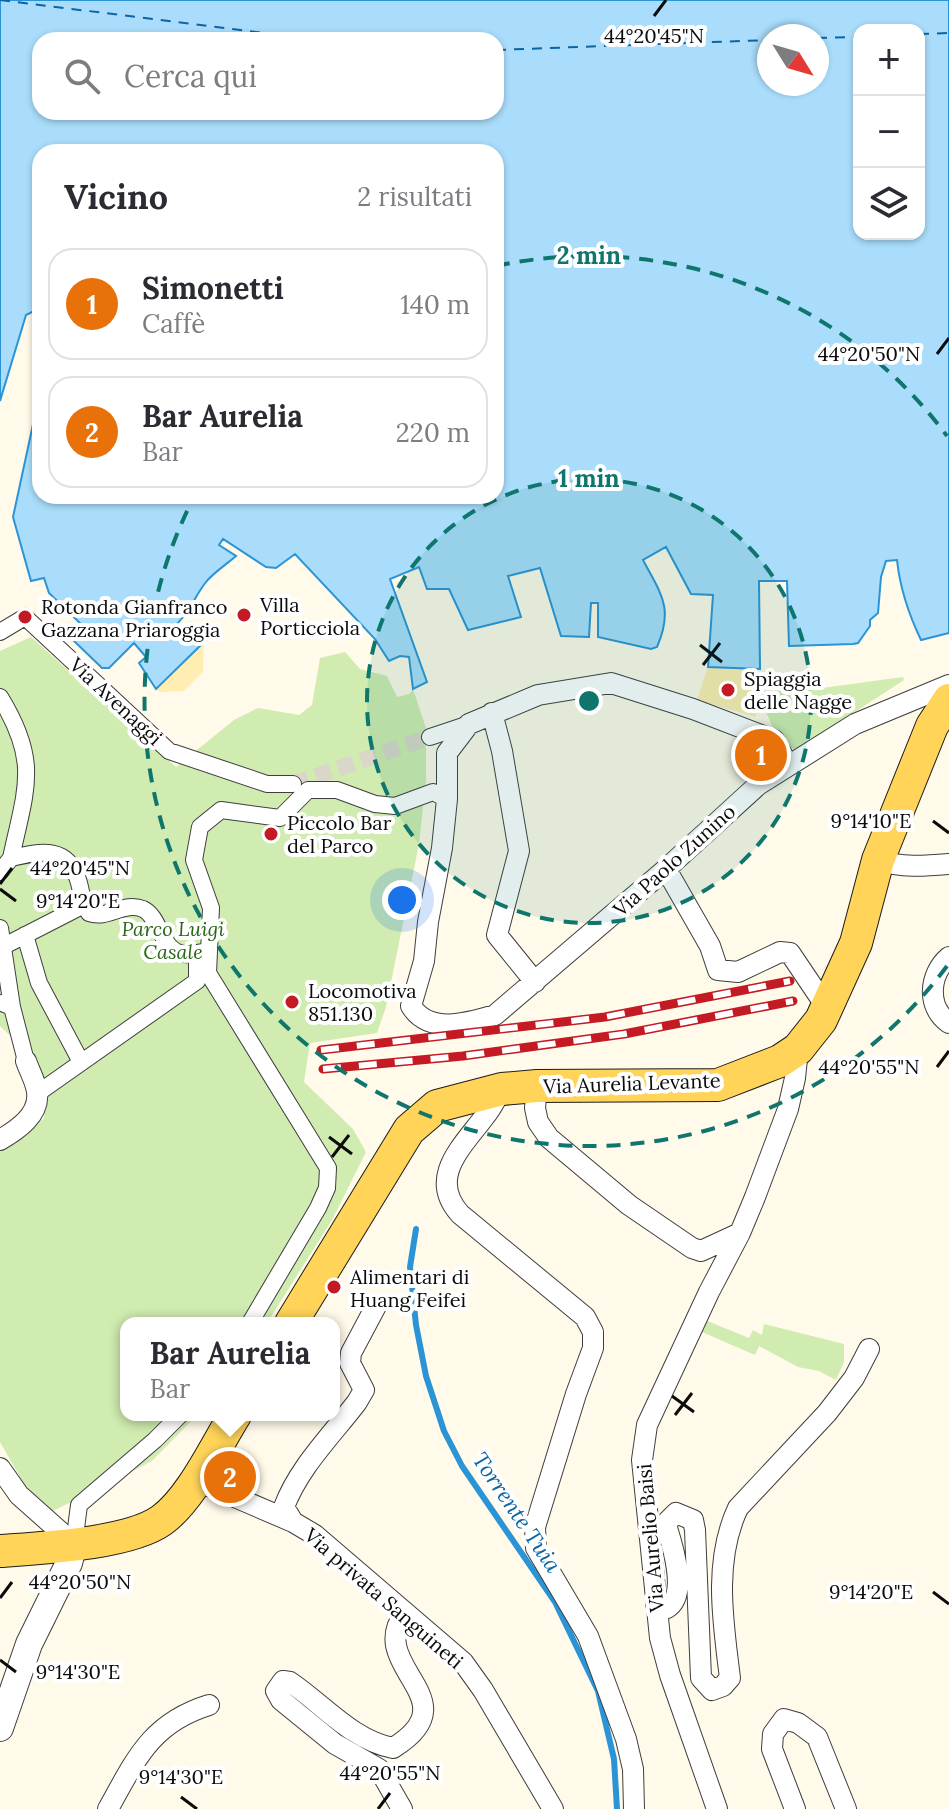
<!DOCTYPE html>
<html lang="it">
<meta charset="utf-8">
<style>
:root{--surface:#fff;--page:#f7f7f7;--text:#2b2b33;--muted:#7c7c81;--line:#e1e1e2;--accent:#c41a24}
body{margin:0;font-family:Lora,serif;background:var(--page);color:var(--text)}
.controls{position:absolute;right:24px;top:24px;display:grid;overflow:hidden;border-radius:16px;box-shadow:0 2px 6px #0004}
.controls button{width:72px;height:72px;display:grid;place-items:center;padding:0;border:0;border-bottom:2px solid var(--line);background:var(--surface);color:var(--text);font:40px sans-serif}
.compass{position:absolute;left:757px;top:24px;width:72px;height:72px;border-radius:50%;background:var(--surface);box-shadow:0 2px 6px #0004;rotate:127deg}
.you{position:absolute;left:402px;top:900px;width:28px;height:28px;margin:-20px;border:6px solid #fff;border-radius:50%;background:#1a73e8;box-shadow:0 0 0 12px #1a73e833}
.badge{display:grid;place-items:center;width:52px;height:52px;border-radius:50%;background:var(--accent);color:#fff;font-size:26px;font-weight:700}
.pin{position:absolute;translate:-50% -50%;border:4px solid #fff;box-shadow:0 2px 8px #0006}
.popup{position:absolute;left:120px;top:1317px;width:220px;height:104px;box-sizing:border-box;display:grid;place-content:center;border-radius:16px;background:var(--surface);filter:drop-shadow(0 2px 6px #0005);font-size:26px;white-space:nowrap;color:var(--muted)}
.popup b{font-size:30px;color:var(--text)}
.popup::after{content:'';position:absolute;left:50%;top:100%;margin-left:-16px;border:16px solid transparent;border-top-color:var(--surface)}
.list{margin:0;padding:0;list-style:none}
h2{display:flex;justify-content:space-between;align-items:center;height:104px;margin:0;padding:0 32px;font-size:34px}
h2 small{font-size:26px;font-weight:400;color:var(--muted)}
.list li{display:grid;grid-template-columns:52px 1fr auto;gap:24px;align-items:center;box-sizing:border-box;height:112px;margin:0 16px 16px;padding:0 16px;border:2px solid var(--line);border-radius:24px}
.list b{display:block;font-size:30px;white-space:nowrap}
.list p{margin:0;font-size:26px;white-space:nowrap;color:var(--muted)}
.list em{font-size:26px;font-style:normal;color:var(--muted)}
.icon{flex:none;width:44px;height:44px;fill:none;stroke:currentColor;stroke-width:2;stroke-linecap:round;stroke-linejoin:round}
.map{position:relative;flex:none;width:949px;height:1809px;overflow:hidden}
.search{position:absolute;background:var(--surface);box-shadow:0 2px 6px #0004;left:32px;top:32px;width:472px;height:88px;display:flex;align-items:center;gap:20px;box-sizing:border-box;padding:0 28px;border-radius:24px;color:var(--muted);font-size:30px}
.panel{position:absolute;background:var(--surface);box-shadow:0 2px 6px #0004;left:32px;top:144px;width:472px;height:360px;border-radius:24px}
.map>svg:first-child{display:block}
.green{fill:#d0ecb0}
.sand{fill:#ffedb1}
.water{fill:#a9ddfb;stroke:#2b94d7;stroke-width:2;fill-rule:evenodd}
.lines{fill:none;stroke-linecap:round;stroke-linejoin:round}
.stream{stroke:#2b94d7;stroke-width:6}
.ferry{stroke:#0c64a4;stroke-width:2;stroke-dasharray:10 8;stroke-linecap:butt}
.pedestrian-tunnel{stroke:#dad6c8;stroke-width:16;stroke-dasharray:16 8;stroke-linecap:butt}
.pedestrian-casing{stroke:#3e3e3e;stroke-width:18}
.minor-casing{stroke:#3e3e3e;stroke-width:22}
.tertiary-casing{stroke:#3e3e3e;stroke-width:28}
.primary-casing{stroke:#1c1c1c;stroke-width:34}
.pedestrian{stroke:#fff;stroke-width:16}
.minor{stroke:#fff;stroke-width:20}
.tertiary{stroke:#fff;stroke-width:26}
.primary{stroke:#ffd459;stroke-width:32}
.rail-casing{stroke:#c41a24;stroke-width:9}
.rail{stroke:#fff;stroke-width:6;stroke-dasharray:18;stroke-linecap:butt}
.ticks{fill:none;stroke:#0b0b0b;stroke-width:3}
.ring{fill:none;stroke:#0f766e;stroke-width:4;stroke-dasharray:14 10}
.poi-dot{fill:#c41a24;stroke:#fff;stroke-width:3}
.labels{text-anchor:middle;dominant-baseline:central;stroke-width:8;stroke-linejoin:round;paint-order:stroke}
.poi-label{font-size:20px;fill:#0b0b0b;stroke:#fff;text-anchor:start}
.street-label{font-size:20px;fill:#0b0b0b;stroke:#fff}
.park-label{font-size:20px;font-style:italic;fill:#296618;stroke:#fff}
.water-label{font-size:22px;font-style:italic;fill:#0c64a4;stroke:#fff}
.ticks-label{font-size:20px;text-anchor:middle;fill:#0b0b0b;stroke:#fff;stroke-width:8;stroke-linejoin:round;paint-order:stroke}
.centre{fill:#0f766e;stroke:#fff;stroke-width:4}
.ring-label{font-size:24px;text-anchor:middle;font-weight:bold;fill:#0f766e;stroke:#fff;stroke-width:8;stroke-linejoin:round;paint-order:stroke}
</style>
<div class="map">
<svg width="949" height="1809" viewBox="0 0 949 1809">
<rect width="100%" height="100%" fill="#fffae9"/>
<path class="green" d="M31,637L176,767L234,720L258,708L299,715L312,705L320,658L345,652L360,669L387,676L397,697L409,694L413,689L426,728V780L419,844L386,1007L377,1033L310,1043L304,1082L353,1129L366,1152L332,1220L267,1323H126V1415H197L152,1461L53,1511L28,1491L0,1442V1151L30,1132L44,1118C47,1072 33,1057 0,1026V651Z
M903,677L904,680L798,749L789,748L776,735L757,691H800Z
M700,1318L749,1338L753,1330L762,1335L764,1324L844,1344V1362L836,1380L819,1371L798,1367L759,1346L755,1355L695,1329Z"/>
<path class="sand" d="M204,642L203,672L184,691L160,692L156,689Z
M708,667L756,669V717L697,700Z"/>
<path class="water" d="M0,0H949V633L921,640C908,613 900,589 897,560L886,561L881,577L878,613L870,620V626L858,643L853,644L789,646L787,581H759L760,669L708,667L713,595L691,594L666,547L643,560C661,594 674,608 657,647L651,649L598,637V603H591L589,637L561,636L540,568L508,576L521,617L468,630L449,589H427L419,567L390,579L427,682L413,689L409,657L400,656L389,661L375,639L295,554L276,568L266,567L223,539L219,545L236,556C227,564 214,572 206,582C192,600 190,614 171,629L175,636L191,623L204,642L156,689L139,663L146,657L134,643L109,668H102L73,640L85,628L49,593L44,578L31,581L13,517L40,392V496H496V152H40V311L36,310L26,315L0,401ZM859,30H919V234H859ZM769,36H817V84H769ZM40,40H496V112H40Z"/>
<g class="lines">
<path class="stream" d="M416,1229L410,1267L416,1325L426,1376L444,1431L462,1466L555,1602L598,1691L614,1759L617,1809"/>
<path class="ferry" d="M0,0L321,40
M919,34L949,33
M817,38L859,37
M496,50L769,40"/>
<path class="pedestrian-tunnel" d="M293,784L430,737"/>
<defs>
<path id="pedestrian" d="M0,632L25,617L169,751L267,784H293
M0,697C40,762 26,788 11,858C41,851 69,845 79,883C82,894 82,903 89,913C108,920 123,901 143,909C161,917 160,951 184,954C191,955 201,952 209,951
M430,737L469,724
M0,872L11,858
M0,928L12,1007
M25,935L39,983L81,1062
M4,946L84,905
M2,1003L12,1007L26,1061
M38,1093L197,981V953
M250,1323L318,1208L327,1188L328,1168L208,973L211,908L194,860L200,827L221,810L280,818L308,790H337L375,804L395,806L433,792L447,799
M74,1544L79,1505L155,1440L180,1415"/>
<path id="minor" d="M492,713L502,751L519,851L497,935L535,982
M788,765L774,740L693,709L611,683L538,695L469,724L447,753V799L442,848L428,922L424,961L411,1006C429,1035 468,1023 495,1015L666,869L758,785L855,724L949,685
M878,860C901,868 925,866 949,864
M666,869L710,946L718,970L738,972L780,952L790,953L819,996L829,1003
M949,957C929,974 926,1007 949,1023
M537,1086L535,1108L538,1122L549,1138L629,1205L692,1248L701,1251L740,1233
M502,1089C496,1098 492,1108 485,1116C463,1146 427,1177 460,1214L585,1317L593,1332V1348L576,1394L535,1527L536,1548L588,1636L626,1739L633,1769L634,1809
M0,1140C17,1130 40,1115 37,1092C36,1082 29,1070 26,1061
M0,1468L19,1495L74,1544
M195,1480L293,1522L315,1535L463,1662L483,1690L553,1809
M293,1522L284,1507C299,1467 332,1435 357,1402L364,1390L350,1363L351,1353L376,1306
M656,1604L667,1608C688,1596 673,1547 667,1528V1522L676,1513L693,1520L695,1530L701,1678L712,1690L723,1686L730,1678C723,1622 713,1561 738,1508L827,1413L854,1378L869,1349
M108,1809C136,1759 151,1723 209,1705
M402,1809L379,1769L335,1744L281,1700L276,1691L283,1681L290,1682C324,1705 352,1740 393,1748C473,1699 364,1667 405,1613
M717,1809L670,1675L660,1638L642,1460L647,1425L709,1292L740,1233L755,1197L788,1109L795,1078L798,1049
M795,1809L772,1749L773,1734L784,1719L798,1723L817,1737L846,1809"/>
<path id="tertiary" d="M0,1728L29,1644L69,1563L74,1544"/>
<path id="primary" d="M291,1323L409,1130L437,1106L502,1089L537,1086L718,1085L780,1061L798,1049L821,1020L856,943L878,860L932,726L949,700
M0,1551C41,1548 129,1544 162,1520C192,1498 215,1447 235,1415"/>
</defs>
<use href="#pedestrian" class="pedestrian-casing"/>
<use href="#minor" class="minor-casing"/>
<use href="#tertiary" class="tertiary-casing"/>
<use href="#primary" class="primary-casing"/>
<use href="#pedestrian" class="pedestrian"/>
<use href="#minor" class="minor"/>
<use href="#tertiary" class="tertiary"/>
<use href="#primary" class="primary"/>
<defs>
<path id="rail" d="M321,1050L605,1017L790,981
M323,1069L463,1056L624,1034L793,1001"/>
</defs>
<use href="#rail" class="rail-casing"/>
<use href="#rail" class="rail"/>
</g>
<path class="ticks" d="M654,16L666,0M937,354L949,338M700,645L722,662M703,665L720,643M933,821L949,833M0,884L12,868M0,889L16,901M937,1067L949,1051M329,1137L352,1154M332,1157L349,1135M672,1396L694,1412M675,1415L692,1393M933,1592L949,1604M0,1598L12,1582M0,1660L16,1672M181,1797L197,1809M378,1809L390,1793"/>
<circle cx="589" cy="701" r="222" fill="#0f766e" fill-opacity=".12"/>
<g class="ring">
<circle cx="589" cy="701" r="222"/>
<path d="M947 966A445 445 0 0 1 193 499M496 266A445 445 0 0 1 947 436"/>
</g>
<g class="poi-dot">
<circle cx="244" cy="615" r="8"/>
<circle cx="25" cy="617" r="8"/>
<circle cx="728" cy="690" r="8"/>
<circle cx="271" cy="834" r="8"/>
<circle cx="292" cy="1002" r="8"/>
<circle cx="334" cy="1287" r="8"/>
</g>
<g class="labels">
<g class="poi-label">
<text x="260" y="604">Villa<tspan x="260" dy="23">Porticciola</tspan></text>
<text x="41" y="606">Rotonda Gianfranco<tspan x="41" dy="23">Gazzana Priaroggia</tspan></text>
<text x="744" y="678">Spiaggia<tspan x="744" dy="23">delle Nagge</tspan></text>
<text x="287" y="822">Piccolo Bar<tspan x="287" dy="23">del Parco</tspan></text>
<text x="308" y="990">Locomotiva<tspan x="308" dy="23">851.130</tspan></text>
<text x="350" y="1276">Alimentari di<tspan x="350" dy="23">Huang Feifei</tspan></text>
</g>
<g class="street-label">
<text transform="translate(116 701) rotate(43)">Via Avenaggi</text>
<text transform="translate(674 860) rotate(-42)">Via Paolo Zunino</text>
<text transform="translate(632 1083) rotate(-2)">Via Aurelia Levante</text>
<text transform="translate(650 1538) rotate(-95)">Via Aurelio Baisi</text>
<text transform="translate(384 1598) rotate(41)">Via privata Sanguineti</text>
</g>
<g class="park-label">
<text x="173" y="928">Parco Luigi<tspan x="173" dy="23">Casale</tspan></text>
</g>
<g class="water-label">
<text transform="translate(517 1512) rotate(56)">Torrente Tuia</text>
</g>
</g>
<g class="ticks-label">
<text x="654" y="43">44°20'45"N</text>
<text x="869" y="361">44°20'50"N</text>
<text x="871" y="828">9°14'10"E</text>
<text x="80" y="875">44°20'45"N</text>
<text x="78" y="908">9°14'20"E</text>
<text x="869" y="1074">44°20'55"N</text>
<text x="80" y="1589">44°20'50"N</text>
<text x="871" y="1599">9°14'20"E</text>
<text x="78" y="1679">9°14'30"E</text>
<text x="390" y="1780">44°20'55"N</text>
<text x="181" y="1784">9°14'30"E</text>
</g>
<circle cx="589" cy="701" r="12" class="centre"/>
<g class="ring-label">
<text x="589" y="264">2 min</text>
<text x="589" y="487">1 min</text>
</g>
</svg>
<div class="controls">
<button>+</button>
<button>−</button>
<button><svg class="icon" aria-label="layers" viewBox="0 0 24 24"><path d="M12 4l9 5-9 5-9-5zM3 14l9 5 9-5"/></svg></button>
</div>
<svg class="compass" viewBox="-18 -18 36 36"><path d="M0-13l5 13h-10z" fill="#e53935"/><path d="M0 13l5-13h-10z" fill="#7c7c81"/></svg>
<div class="you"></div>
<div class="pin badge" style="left:761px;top:755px;background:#e8710a">1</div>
<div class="pin badge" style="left:230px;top:1477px;background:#e8710a">2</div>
<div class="popup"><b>Bar Aurelia</b>Bar</div>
<div class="search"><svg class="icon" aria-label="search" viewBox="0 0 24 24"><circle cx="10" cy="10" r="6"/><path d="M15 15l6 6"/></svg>Cerca qui</div>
<section class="panel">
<h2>Vicino<small>2 risultati</small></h2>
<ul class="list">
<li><span class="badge" style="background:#e8710a">1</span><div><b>Simonetti</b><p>Caffè</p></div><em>140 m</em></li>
<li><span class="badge" style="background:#e8710a">2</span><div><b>Bar Aurelia</b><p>Bar</p></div><em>220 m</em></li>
</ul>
</section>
</div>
